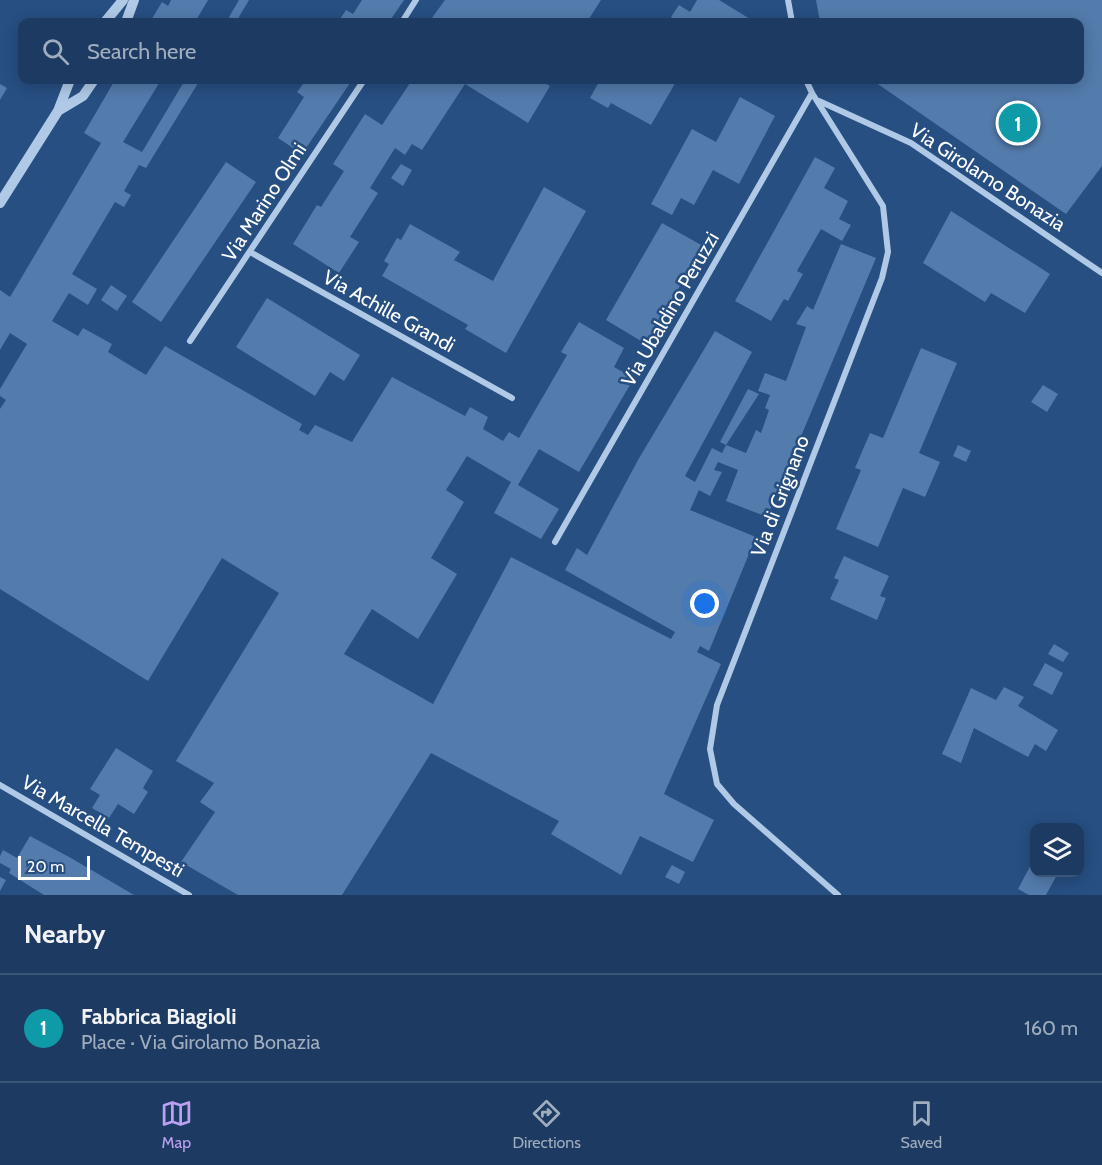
<!DOCTYPE html>
<meta charset="utf-8">
<style>
:root{--surface:#1d3b62;--page:#254268;--text:#f1f3f6;--muted:#a0adbe;--line:#3b5577;--accent:#bca0f2}
body{margin:0;font-family:Cabin,sans-serif;background:var(--page);color:var(--text)}
.controls{position:absolute;right:18px;bottom:18px;display:grid;overflow:hidden;border-radius:12px;box-shadow:0 3px 15px #0003}
.controls button{width:54px;height:54px;display:grid;place-items:center;padding:0;border:0;border-bottom:2px solid var(--line);background:var(--surface);color:var(--text);font:30px sans-serif}
.scale{position:absolute;left:18px;bottom:15px;width:72px;box-sizing:border-box;padding-left:6px;border:3px solid #fff;border-top:0;font-size:16px;line-height:21px;white-space:nowrap;color:#fff;-webkit-text-stroke:4px #274f82;paint-order:stroke}
.you{position:absolute;left:705px;top:604px;width:21px;height:21px;margin:-15px;border:4px solid #fff;border-radius:50%;background:#1a73e8;box-shadow:0 0 0 9px #1a73e833}
.badge{display:grid;place-items:center;width:39px;height:39px;border-radius:50%;background:var(--accent);color:#fff;font-size:20px;font-weight:700}
.pin{position:absolute;translate:-50% -50%;border:3px solid #fff;box-shadow:0 2px 6px #0006}
.list{margin:0;padding:0;list-style:none}
h2{display:flex;justify-content:space-between;align-items:center;height:78px;margin:0;padding:0 24px;font-size:26px}
h2 small{font-size:20px;font-weight:400;color:var(--muted)}
.list li{display:grid;grid-template-columns:39px 1fr auto;gap:18px;align-items:center;box-sizing:border-box;height:108px;padding:0 24px;border-top:2px solid var(--line)}
.list b{display:block;font-size:22px;white-space:nowrap}
.list p{margin:0;font-size:20px;white-space:nowrap;color:var(--muted)}
.list em{font-size:20px;font-style:normal;color:var(--muted)}
.icon{flex:none;width:33px;height:33px;fill:none;stroke:currentColor;stroke-width:2;stroke-linecap:round;stroke-linejoin:round}
.map{position:relative;flex:none;width:1102px;height:895px;overflow:hidden}
.search{position:absolute;background:var(--surface);box-shadow:0 3px 15px #0003;left:18px;right:18px;top:18px;height:66px;display:flex;align-items:center;gap:15px;box-sizing:border-box;padding:0 21px;border-radius:12px;color:var(--muted);font-size:22px}
.sheet{height:186px;background:var(--surface)}
nav{display:flex;justify-content:space-around;align-items:center;box-sizing:border-box;height:84px;border-top:2px solid var(--line);background:var(--surface);font-size:16px;color:var(--muted)}
nav a{display:grid;justify-items:center;gap:3px}
nav .on{color:var(--accent)}
.map>svg:first-child{display:block}
.building{fill:#537bac}
.lines{fill:none;stroke-linecap:round;stroke-linejoin:round}
.minor{stroke:#afc9e7;stroke-width:6}
.tertiary{stroke:#afc9e7;stroke-width:10}
.labels{text-anchor:middle;dominant-baseline:central;stroke-width:5;stroke-linejoin:round;paint-order:stroke}
.street-label{font-size:20px;fill:#fff;stroke:#274f82}
</style>
<div class="map">
<svg width="1102" height="895" viewBox="0 0 1102 895">
<rect width="100%" height="100%" fill="#274f82"/>
<path class="building" d="M171,0H208L195,22H150L162,2L168,6Z
M239,0H249L236,22L229,17Z
M362,0H404L389,22H338L346,10L353,14Z
M445,0H601L587,22H429Z
M697,0H719L755,22H680L671,17L679,5L690,12Z
M816,0H1102V166L1066,214L872,80H1080V22H820Z
M115,80H161L123,142L142,152L185,80H200L146,168L139,165L124,191L131,195L124,207L115,202L72,274L97,289L88,305L69,293L52,321L78,336L83,328L112,344L108,352L146,375L165,346L302,424L299,430L308,435L315,425L352,442L392,377L465,416L470,407L488,417L483,429L503,441L509,432L519,438L567,355L561,352L579,322L624,348L614,367L634,378L579,472L539,449L518,485L559,509L541,539L494,513L511,482L467,456L446,490L464,502L431,558L457,574L418,639L372,609L344,654L433,704L511,557L671,639L675,632L565,570L577,548L587,555L638,460L715,331L752,352L685,476L695,482L712,448L722,453L726,445L746,453L756,430L761,433L769,410L765,408L770,395L758,391L765,373L786,381L806,327L796,324L807,306L813,310L841,244L876,258L767,517L726,501L738,470L718,462L714,470L722,472L710,496L699,490L690,510L756,537L709,651L700,646L697,652L721,664L664,794L714,820L693,862L640,836L621,875L551,834L559,821L431,753L342,895H238L181,862L215,812L200,802L214,783L176,761L279,593L222,558L148,681L0,589V409L6,400L0,396V389L27,344L10,333L0,350V290L10,297L101,143L84,133Z
M306,80H352L302,154L278,138L304,97L297,92Z
M412,80H539L550,86L528,123L465,84L422,150L412,144L405,155L395,148L370,188L378,193L350,237L359,242L339,273L293,244L317,205L321,207L344,171L333,164L365,114L382,125Z
M600,80H677L651,125L611,103L608,108L590,98Z
M0,84L7,88L0,100Z
M740,97L775,116L739,184L713,170L694,205L681,198L672,215L651,204L692,129L716,142Z
M815,157L835,168L824,188L848,201L839,219L851,225L842,241L821,229L797,271L803,274L788,301L784,299L771,321L735,301Z
M226,162L256,182L161,322L132,302Z
M401,164L412,170L403,186L391,178Z
M544,187L586,211L506,353L465,329L468,325L382,276L389,264L384,261L397,238L401,240L410,224L460,252L454,260L493,281Z
M951,211L1050,274L1025,313L991,293L985,302L923,263Z
M662,223L703,246L646,344L606,320Z
M111,285L127,296L117,311L101,300Z
M267,298L360,355L344,381L330,372L315,396L236,347Z
M921,348L957,363L919,453L940,462L925,497L903,488L878,547L836,529L861,470L855,468L870,433L883,438Z
M1043,385L1058,394L1047,412L1031,402Z
M748,389L759,394L726,445L720,442Z
M958,445L971,451L966,462L953,456Z
M844,556L889,576L880,596L886,598L877,620L830,599L839,580L834,578Z
M1054,644L1069,653L1063,662L1048,654Z
M1045,663L1063,673L1052,695L1033,685Z
M1004,687L1024,697L1018,706L1058,730L1046,751L1035,744L1028,757L974,728L961,763L942,754L971,688L996,700Z
M116,748L153,771L143,788L148,792L134,814L118,804L109,818L92,808L100,795L90,789Z
M30,836L71,858L134,895H44L9,873L11,869L0,863V856L3,850L17,858Z
M1034,859L1035,873H1058L1046,895H1029L1018,889Z
M672,865L685,872L679,884L665,877Z
M0,877L6,880L0,891Z"/>
<g class="lines">
<path class="minor" d="M788,0L792,22
M402,22L416,0
M806,80L812,93L883,206L888,252L882,278L717,705L710,749L717,784L734,804L838,895
M819,101L911,143L1102,273
M250,252L512,398
M190,341L364,80
M555,542L812,93
M0,785L189,895"/>
<path class="tertiary" d="M105,22L123,0
M126,22L134,0
M58,111L83,96L94,80
M0,203L58,111L70,80"/>
</g>
<g class="labels">
<g class="street-label">
<text transform="translate(988 177) rotate(33)">Via Girolamo Bonazia</text>
<text transform="translate(264 202) rotate(-57)">Via Marino Olmi</text>
<text transform="translate(670 309) rotate(-60)">Via Ubaldino Peruzzi</text>
<text transform="translate(389 311) rotate(29)">Via Achille Grandi</text>
<text transform="translate(780 496) rotate(-69)">Via di Grignano</text>
<text transform="translate(103 826) rotate(30)">Via Marcella Tempesti</text>
</g>
</g>
</svg>
<div class="controls">
<button><svg class="icon" aria-label="layers" viewBox="0 0 24 24"><path d="M12 4l9 5-9 5-9-5zM3 14l9 5 9-5"/></svg></button>
</div>
<div class="scale">20 m</div>
<div class="you"></div>
<div class="pin badge" style="left:1018px;top:123px;background:#0f9aa8">1</div>
<div class="search"><svg class="icon" aria-label="search" viewBox="0 0 24 24"><circle cx="10" cy="10" r="6"/><path d="M15 15l6 6"/></svg>Search here</div>
</div>
<section class="sheet">
<h2>Nearby<small></small></h2>
<ul class="list">
<li><span class="badge" style="background:#0f9aa8">1</span><div><b>Fabbrica Biagioli</b><p>Place · Via Girolamo Bonazia</p></div><em>160 m</em></li>
</ul>
</section>
<nav>
<a class="on"><svg class="icon" aria-label="map" viewBox="0 0 24 24"><path d="M3 6l6-2 6 2 6-2v14l-6 2-6-2-6 2zM9 4v14M15 6v14"/></svg>Map</a>
<a><svg class="icon" aria-label="directions" viewBox="0 0 24 24"><path d="M12 3l9 9-9 9-9-9zM9 14v-3h6M13 9l2 2-2 2"/></svg>Directions</a>
<a><svg class="icon" aria-label="saved" viewBox="0 0 24 24"><path d="M7 4h10v16l-5-4-5 4z"/></svg>Saved</a>
</nav>
